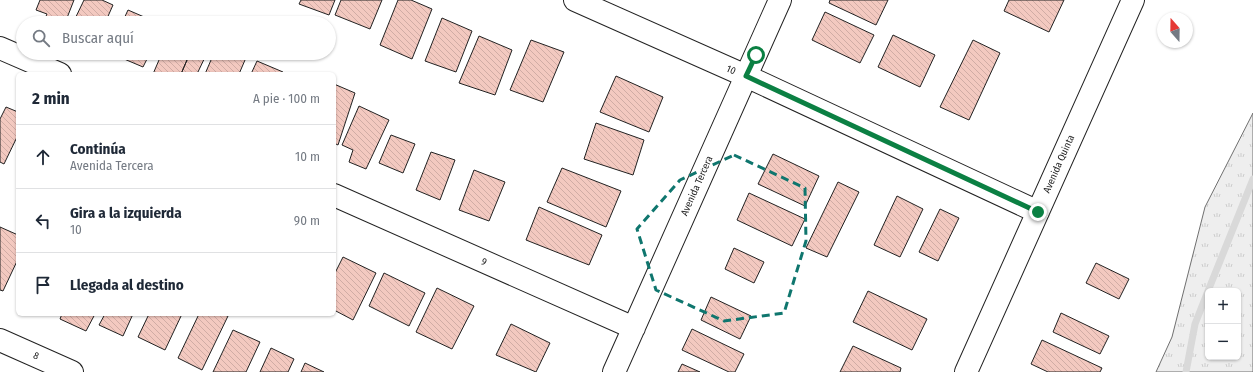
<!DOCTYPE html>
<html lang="es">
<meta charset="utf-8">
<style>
:root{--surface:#fff;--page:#f6f6f7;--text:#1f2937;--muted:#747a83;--line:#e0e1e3}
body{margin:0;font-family:"Fira Sans Condensed",sans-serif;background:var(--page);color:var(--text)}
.controls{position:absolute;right:12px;bottom:12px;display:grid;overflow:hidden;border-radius:6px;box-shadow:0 1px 3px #0004}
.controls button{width:36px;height:36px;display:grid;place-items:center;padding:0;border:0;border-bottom:1px solid var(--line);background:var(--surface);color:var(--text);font:20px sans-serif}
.compass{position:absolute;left:1157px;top:12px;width:36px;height:36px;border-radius:50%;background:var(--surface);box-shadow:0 1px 3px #0004;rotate:340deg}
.stop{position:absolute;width:12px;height:12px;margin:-9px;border:3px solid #0b8043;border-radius:50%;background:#fff}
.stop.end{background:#0b8043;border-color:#fff;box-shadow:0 1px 4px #0008}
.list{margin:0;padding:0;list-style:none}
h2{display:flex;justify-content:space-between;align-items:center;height:52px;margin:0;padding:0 16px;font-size:17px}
h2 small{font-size:13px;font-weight:400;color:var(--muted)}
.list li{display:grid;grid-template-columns:26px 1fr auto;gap:12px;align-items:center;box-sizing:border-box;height:64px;padding:0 16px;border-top:1px solid var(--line)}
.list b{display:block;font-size:15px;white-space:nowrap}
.list p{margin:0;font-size:13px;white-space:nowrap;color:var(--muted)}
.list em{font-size:13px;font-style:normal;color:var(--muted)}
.icon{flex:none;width:22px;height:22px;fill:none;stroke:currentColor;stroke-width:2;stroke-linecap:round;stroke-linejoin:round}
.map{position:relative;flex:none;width:1253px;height:372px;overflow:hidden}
.search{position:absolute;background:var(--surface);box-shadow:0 1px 3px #0004;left:16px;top:16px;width:320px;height:44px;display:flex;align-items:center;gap:10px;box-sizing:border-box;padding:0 14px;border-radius:22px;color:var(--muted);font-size:15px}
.panel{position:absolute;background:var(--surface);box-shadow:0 1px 3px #0004;left:16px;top:72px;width:320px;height:244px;border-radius:6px}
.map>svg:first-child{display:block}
.grass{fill:url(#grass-tufts);stroke:#6f6f6f;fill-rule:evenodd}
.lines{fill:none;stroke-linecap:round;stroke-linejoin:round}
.stream{stroke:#d9d9d9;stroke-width:7}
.building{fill:url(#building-back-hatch);stroke:#222}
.minor-casing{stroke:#222;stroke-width:24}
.minor{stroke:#fff;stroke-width:22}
.route{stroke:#0b8043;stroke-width:5}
.marked{fill:none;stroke:#0f766e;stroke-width:3;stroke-dasharray:8 5;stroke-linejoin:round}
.labels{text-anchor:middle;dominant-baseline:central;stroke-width:3;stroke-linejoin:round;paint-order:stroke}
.street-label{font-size:10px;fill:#222;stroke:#fff}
</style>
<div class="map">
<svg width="1253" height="372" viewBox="0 0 1253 372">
<defs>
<pattern id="grass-tufts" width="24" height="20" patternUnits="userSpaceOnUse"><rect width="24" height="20" fill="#eee"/><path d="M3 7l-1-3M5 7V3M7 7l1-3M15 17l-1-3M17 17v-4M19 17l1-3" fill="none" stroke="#ccc"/></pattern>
<pattern id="building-back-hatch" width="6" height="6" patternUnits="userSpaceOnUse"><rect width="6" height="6" fill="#f3c9c0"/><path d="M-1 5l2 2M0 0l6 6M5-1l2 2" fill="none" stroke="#d0aca5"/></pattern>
</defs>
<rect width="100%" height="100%" fill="#fff"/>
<path class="grass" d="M1253,113V372H1156L1172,337L1205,207ZM1208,291H1238V357H1208Z"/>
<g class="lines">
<path class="stream" d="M1208,291L1253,179
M1186,372L1195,324L1208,291"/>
</g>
<path class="building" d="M40,0H74L65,23H43L47,14L36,10Z
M84,0H102L113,5L105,23H73Z
M301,0H335L329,15L299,4Z
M341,0H382L370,29L335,15Z
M398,0H411L432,9L412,59L380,45Z
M830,0H888L876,25L829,3Z
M1009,0H1064L1049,32L1004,11Z
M128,10L158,23H122Z
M825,12L874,35L860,63L812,40Z
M442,18L472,31L456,72L425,61Z
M893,35L935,55L920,87L878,67Z
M479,36L512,50L495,95L459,83Z
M531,40L564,52L543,102L510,90Z
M973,40L1000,53L969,120L940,107Z
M110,53H150L143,67Z
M162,53H190L181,74H153Z
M190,53H207L197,74H181Z
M214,53H248L239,74H205Z
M257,61L283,72L282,74H251Z
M616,76L663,97L649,132L600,112Z
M334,84L355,93L338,145L334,143Z
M359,106L389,120L366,169L349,162L353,150L342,145Z
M6,107L18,112V135L4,164L0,162V119Z
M596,123L644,140L633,175L584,159Z
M391,135L415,144L403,173L379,163Z
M431,152L455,160L440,200L416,190Z
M773,154L819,176L805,206L758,184Z
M562,168L621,191L606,227L547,202Z
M474,170L505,182L489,221L459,210Z
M838,182L859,192L827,257L806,248Z
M749,193L805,219L792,246L737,220Z
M897,196L923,209L900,257L874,245Z
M539,207L602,235L589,265L526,240Z
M940,209L959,218L938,261L919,252Z
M0,227L18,235V259L3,291L0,290Z
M734,248L764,262L754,283L725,269Z
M343,257L376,273L353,320L334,310V275Z
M1096,263L1129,279L1119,299L1086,283Z
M384,273L425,293L409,326L369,306Z
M437,288L474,306L452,349L416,332Z
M868,291L927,319L912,350L853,322Z
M711,297L751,316L740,339L701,320Z
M1061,313L1109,336L1100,354L1053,332Z
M62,314H95L86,331L60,319Z
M105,314H133L123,336L99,325Z
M149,314H182L165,350L138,337Z
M199,314H224L228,316L202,370L178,358Z
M511,324L550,343L536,372L496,355Z
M692,329L744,354L735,372H729L682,350Z
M233,330L260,342L246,372H213Z
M1042,340L1102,368L1100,372H1048L1031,364Z
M853,346L901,368L900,372H840Z
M271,348L294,359L288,372H260Z
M305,363L324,372H301Z
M682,364L700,372H678Z"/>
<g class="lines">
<defs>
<path id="minor" d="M575,0L746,76L1038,212
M0,48L60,74
M334,195L634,328
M0,340L72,372
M614,372L780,0
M966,372L1133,0"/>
</defs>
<use href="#minor" class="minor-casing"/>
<use href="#minor" class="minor"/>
</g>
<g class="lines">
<path class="route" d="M756,55L746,76L1038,212"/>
</g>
<path class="marked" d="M734,155L805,188L806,241L784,313L724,321L656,290L637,229L680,180Z"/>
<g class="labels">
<g class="street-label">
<text transform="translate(731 70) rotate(24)">10</text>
<text transform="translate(1059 164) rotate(-66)">Avenida Quinta</text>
<text transform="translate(697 186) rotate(-66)">Avenida Tercera</text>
<text transform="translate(484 262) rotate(24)">9</text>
<text transform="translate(36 356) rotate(24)">8</text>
</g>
</g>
</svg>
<div class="controls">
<button>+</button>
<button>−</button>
</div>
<svg class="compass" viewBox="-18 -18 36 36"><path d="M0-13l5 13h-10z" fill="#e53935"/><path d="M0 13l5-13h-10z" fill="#747a83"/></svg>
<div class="stop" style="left:756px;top:55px"></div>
<div class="stop end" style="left:1038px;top:212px"></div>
<div class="search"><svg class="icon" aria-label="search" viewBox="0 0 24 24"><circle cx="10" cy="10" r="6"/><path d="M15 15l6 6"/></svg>Buscar aquí</div>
<section class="panel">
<h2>2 min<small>A pie · 100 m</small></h2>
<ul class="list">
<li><svg class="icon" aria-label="ahead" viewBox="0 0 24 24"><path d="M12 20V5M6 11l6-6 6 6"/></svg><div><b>Continúa</b><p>Avenida Tercera</p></div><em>10 m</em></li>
<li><svg class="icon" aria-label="left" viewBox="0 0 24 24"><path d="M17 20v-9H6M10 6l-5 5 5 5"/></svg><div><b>Gira a la izquierda</b><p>10</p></div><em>90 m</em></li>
<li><svg class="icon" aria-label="arrive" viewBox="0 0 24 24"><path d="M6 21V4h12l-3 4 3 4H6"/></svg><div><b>Llegada al destino</b></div></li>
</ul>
</section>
</div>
